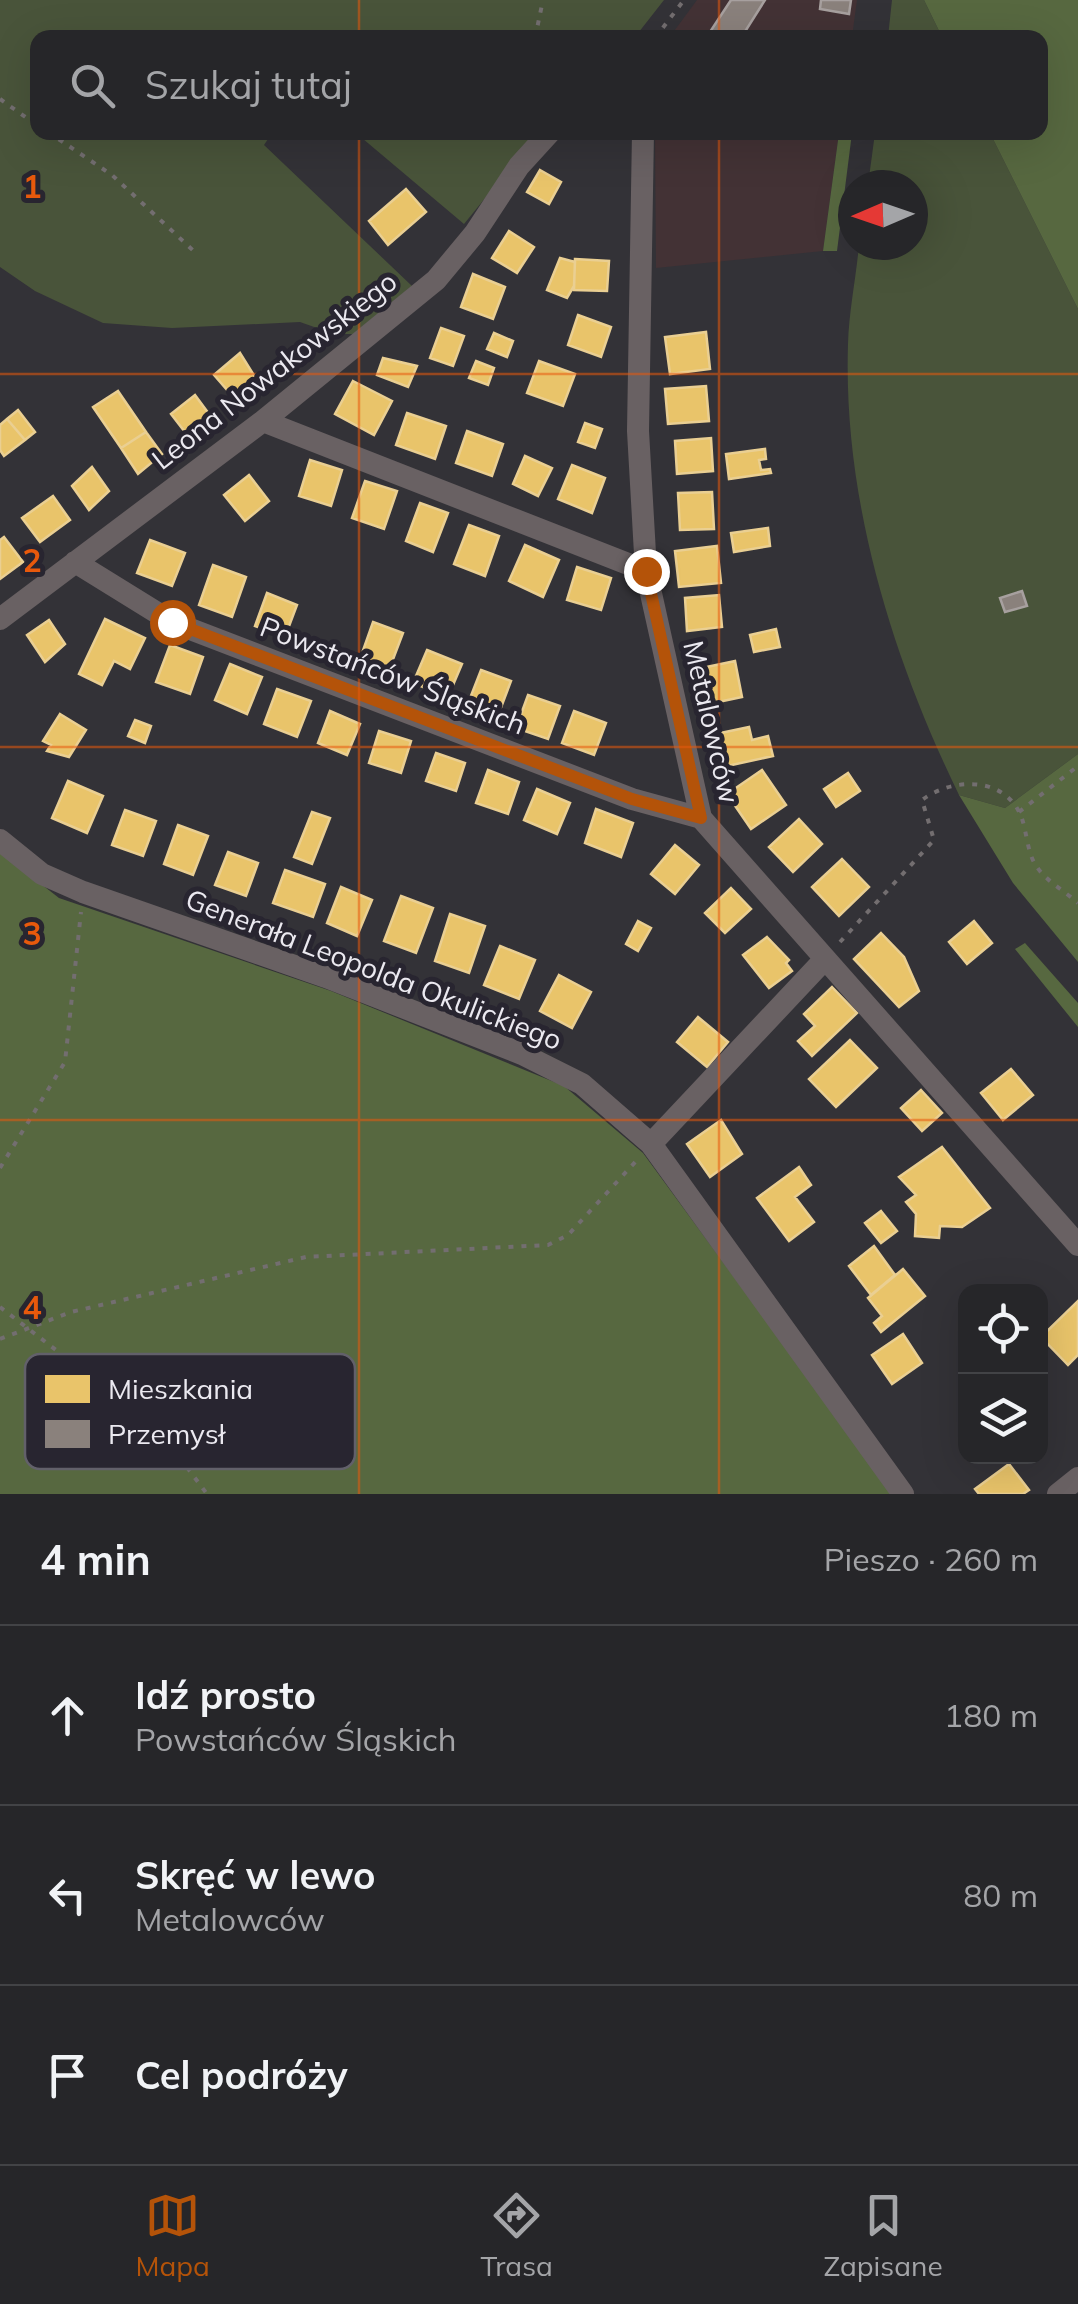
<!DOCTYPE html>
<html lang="pl">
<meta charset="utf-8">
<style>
:root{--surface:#262629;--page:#2e2e31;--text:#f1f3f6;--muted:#a4a5a8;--line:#424346;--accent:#b45309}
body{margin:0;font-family:Mulish,sans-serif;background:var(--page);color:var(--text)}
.controls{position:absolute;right:30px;bottom:30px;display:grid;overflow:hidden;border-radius:20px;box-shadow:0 10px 40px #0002}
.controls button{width:90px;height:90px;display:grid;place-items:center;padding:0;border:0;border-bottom:2px solid var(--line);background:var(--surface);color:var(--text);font:50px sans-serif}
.compass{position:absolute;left:838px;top:170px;width:90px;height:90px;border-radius:50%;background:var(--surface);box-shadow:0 10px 40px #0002;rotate:268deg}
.stop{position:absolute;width:30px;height:30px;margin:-22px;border:8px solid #b45309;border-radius:50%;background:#fff}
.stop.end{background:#b45309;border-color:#fff;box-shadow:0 2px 10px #0008}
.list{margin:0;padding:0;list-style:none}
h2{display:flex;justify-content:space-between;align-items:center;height:130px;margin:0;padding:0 40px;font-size:42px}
h2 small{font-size:32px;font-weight:400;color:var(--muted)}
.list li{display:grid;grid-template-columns:65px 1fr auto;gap:30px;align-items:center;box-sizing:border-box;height:180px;padding:0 40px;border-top:2px solid var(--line)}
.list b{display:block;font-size:38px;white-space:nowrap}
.list p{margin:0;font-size:32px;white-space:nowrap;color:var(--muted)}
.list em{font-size:32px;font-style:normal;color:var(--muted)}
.icon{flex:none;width:55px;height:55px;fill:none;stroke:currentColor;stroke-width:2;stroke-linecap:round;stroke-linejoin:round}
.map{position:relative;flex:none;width:1078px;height:1494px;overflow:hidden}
.search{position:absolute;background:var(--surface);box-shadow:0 10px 40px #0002;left:30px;right:30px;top:30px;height:110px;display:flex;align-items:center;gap:25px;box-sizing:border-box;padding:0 35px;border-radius:20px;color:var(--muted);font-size:38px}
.sheet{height:670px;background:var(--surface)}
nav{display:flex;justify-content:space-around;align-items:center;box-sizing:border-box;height:140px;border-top:2px solid var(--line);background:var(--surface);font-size:28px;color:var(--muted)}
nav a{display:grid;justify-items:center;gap:5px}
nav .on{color:var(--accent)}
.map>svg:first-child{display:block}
.industrial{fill:#433235}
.green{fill:#49543a}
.forest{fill:#576840}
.homes{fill:#e9c46a;stroke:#eacf92;stroke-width:2.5}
.industry{fill:#8a817c;stroke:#a7a09f;stroke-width:2.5}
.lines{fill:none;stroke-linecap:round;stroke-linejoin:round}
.path{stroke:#736e70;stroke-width:4;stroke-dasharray:5 8;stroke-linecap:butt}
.minor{stroke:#696163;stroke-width:22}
.route{stroke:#b45309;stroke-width:12}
.grid{fill:none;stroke:#e8590c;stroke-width:2.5;stroke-opacity:0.55}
.labels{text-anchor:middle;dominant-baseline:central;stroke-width:10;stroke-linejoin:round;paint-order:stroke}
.street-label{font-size:28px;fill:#ebe9f0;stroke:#282530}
.key{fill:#282530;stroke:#62606a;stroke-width:2.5}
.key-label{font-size:28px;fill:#ebe9f0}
.grid-label{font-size:32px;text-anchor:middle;font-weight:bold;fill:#e8590c;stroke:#282530;stroke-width:10;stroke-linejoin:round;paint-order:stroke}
</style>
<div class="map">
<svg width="1078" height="1494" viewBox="0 0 1078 1494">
<rect width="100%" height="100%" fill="#333237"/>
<path class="industrial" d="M697,0H857L852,37L669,38Z
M655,133H839L823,251L656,268Z"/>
<path class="green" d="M0,0H664L635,37L38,38V132L272,133L264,145L412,286L353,334H334L300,322L172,328L103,323L35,291L0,267Z
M892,0H924L942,37H888Z
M356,133H538L464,224Z
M875,133H990L1078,309V754L1005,808L959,795C892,657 843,500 848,344C849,311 856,278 859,245H913V185H868Z"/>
<path class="forest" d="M924,0H1078V309L990,133L1040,132V38L942,37Z
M839,133H852L837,251H823Z
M1078,754V962L1013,883L959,795L1005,808Z
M0,852L59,898L331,991L564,1086L643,1153L893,1494H0Z
M1025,943L1078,1003V1027L1015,949Z"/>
<path class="homes" d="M540,170L561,182L549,204L527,192Z
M406,189L426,212L388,245L369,221Z
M509,231L534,247L517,273L492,258Z
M560,258L575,262L574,286L567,298L547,290Z
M575,259L609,261L607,291L574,290Z
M473,274L505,287L493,319L461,307Z
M578,315L611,327L601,357L568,345Z
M441,328L464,336L453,366L430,358Z
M706,332L710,369L670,374L665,337Z
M494,333L513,341L507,357L487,349Z
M240,353L255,377L234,398L214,375Z
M383,358L417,366L408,387L377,375Z
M476,361L494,368L488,385L469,378Z
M539,361L575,374L563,406L527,393Z
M353,381L392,401L374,435L335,414Z
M706,386L709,421L668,424L665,389Z
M118,391L146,432L121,448L93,407Z
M195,395L212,418L188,436L171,414Z
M18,410L35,432L25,440L7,419Z
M407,413L446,426L435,459L396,445Z
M7,419L25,440L4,456L0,450V425Z
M585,423L602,429L595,448L578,442Z
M467,431L503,444L492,476L456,463Z
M146,432L162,454L138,474L121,448Z
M711,438L713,471L677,474L675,441Z
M765,449L766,459L759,460L761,470L770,469L771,473L729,479L726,454Z
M525,456L552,468L538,496L513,484Z
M310,460L342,470L331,506L299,496Z
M572,465L605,478L592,513L558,499Z
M92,467L109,491L89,510L72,486Z
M249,475L269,501L245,521L224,495Z
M365,481L397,491L384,529L352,518Z
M712,492L714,529L680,530L678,493Z
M53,496L70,520L40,542L22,518Z
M420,503L448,513L433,552L406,541Z
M469,525L499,536L485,576L454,564Z
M768,528L770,546L734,552L731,533Z
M4,537L23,562L0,579V540Z
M150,540L185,553L172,586L137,573Z
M525,545L559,560L543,597L509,581Z
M717,546L721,583L679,587L675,551Z
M213,565L246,577L232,617L199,605Z
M577,567L611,578L601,610L567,600Z
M267,593L297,605L285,637L255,626Z
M719,595L722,627L687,631L685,598Z
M105,619L145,638L130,669L114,661L102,685L79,674Z
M49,620L65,644L45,662L27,635Z
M373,622L403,633L389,670L360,659Z
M776,629L780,647L754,652L750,635Z
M170,645L203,657L190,694L156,682Z
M427,650L462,664L448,697L413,683Z
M735,661L742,697L704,705L697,669Z
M230,664L262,677L247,714L215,700Z
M481,670L511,681L497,718L467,706Z
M277,689L311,701L297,737L264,724Z
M528,695L560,706L548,739L516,728Z
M330,711L360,724L347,755L318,743Z
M574,711L606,723L594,755L562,743Z
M60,714L86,730L69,757L47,751L51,745L43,741Z
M135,720L151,726L145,743L128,736Z
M749,727L752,740L768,736L773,756L718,768L711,735Z
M379,731L411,741L401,773L369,763Z
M436,753L465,763L456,791L426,781Z
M488,770L519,782L508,814L476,803Z
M762,770L786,805L751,829L727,794Z
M848,773L860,791L836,807L824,789Z
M68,781L103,796L87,833L52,818Z
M537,789L570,803L557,834L524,820Z
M596,809L633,823L621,857L585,843Z
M125,810L156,821L143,856L112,845Z
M312,812L330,818L312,864L294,857Z
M799,819L822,844L793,872L769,847Z
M178,825L208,836L193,875L164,864Z
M675,845L699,865L675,894L651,874Z
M228,852L258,863L246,896L215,885Z
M842,859L869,887L839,916L812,887Z
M285,870L325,884L313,917L273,903Z
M341,887L372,900L357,936L327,923Z
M731,888L751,909L725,933L705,913Z
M401,896L433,908L416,953L384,941Z
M450,914L485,926L469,973L435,961Z
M638,921L651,928L638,951L626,944Z
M974,921L992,943L967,964L949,942Z
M881,933L904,957L919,991L899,1007L854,959Z
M767,937L789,960L786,963L792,971L769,988L743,955Z
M500,946L535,960L519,999L484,985Z
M559,975L591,992L572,1028L540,1011Z
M832,987L857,1013L812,1056L798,1041L815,1026L804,1014Z
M698,1017L728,1042L707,1067L677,1042Z
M850,1040L877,1068L836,1107L809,1079Z
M1011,1069L1033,1095L1003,1120L981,1093Z
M921,1090L942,1113L922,1131L901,1108Z
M721,1120L742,1154L710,1177L687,1144Z
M942,1147L990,1208L962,1227L940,1226L939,1238L915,1236L916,1214L906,1202L916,1195L899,1177Z
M799,1167L811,1185L795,1197L814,1222L789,1241L757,1198Z
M881,1211L897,1231L881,1243L865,1223Z
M874,1246L895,1275L871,1295L849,1266Z
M903,1269L925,1296L881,1332L874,1323L882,1316L868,1298Z
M1078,1301V1355L1068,1365L1041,1337Z
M903,1334L922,1363L892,1384L872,1355Z
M1009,1464L1029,1490L1023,1494H979L975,1489Z"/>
<path class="industry" d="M731,0H765L741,38H706Z
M821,0H851L849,14L820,9Z
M1022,591L1027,606L1005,612L1000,598Z"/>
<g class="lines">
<path class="path" d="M535,38L543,0
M655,38L684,0
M0,99L38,126
M48,132L112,175L198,255
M1019,812L1078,766
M840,942L934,840L922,800C951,778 1004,775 1021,816C1027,831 1027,854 1037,867C1046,881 1066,892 1078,903
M0,1168L65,1062L81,912
M0,1307L125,1403L183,1462L207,1494
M0,1339L71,1312L306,1257L548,1245L568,1235L638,1159"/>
<path class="minor" d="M643,132L638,431L646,571L701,818L1078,1245
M263,421L646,571
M75,562L172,622L632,799L701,818
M0,619L263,421L436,280L475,233L519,166L550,132
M0,840L42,874L83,892L326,977L522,1054L582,1084L651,1144L903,1494
M651,1144L824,960
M1058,1494L1078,1478"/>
</g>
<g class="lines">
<path class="route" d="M172,622L632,799L701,818L646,571"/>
</g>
<path class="grid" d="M359,0V38M719,0V38M359,132V1494M719,132V1494M0,374H1078M0,747H1078M0,1120H1078"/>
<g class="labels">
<g class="street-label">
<text transform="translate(274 370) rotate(-38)">Leona Nowakowskiego</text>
<text transform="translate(393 675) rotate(21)">Powstańców Śląskich</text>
<text transform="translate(712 722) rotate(77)">Metalowców</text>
<text transform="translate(374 969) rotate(21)">Generała Leopolda Okulickiego</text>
</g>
</g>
<rect x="25" y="1354" width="330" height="115" rx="15" class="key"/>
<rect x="45" y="1375" width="45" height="28" fill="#e9c46a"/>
<rect x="45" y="1420" width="45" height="28" fill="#8a817c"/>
<g class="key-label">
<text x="108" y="1399">Mieszkania</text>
<text x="108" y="1444">Przemysł</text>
</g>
<g class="grid-label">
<text x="32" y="198">1</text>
<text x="32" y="572">2</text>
<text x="32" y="945">3</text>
<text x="32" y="1319">4</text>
</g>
</svg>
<div class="controls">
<button><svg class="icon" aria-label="locate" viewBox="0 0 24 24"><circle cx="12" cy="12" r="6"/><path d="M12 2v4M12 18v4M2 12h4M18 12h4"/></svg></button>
<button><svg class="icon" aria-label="layers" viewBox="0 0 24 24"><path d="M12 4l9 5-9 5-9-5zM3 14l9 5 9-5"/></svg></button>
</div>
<svg class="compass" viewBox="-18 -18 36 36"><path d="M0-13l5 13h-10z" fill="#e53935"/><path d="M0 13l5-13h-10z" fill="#a4a5a8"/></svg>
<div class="stop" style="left:172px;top:622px"></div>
<div class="stop end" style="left:646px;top:571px"></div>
<div class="search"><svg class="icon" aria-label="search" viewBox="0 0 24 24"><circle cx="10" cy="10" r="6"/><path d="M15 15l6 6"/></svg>Szukaj tutaj</div>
</div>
<section class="sheet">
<h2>4 min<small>Pieszo · 260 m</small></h2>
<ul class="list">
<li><svg class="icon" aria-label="ahead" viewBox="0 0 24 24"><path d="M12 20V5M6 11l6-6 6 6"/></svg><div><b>Idź prosto</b><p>Powstańców Śląskich</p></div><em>180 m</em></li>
<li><svg class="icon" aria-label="left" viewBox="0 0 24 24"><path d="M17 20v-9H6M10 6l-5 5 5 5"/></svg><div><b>Skręć w lewo</b><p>Metalowców</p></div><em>80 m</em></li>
<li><svg class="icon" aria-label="arrive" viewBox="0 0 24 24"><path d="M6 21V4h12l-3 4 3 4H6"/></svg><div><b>Cel podróży</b></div></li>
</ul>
</section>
<nav>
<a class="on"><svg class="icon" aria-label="map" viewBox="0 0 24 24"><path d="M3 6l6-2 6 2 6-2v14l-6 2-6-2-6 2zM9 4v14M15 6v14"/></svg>Mapa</a>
<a><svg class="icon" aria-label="directions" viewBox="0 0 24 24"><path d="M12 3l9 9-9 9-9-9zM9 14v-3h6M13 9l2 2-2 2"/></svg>Trasa</a>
<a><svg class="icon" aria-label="saved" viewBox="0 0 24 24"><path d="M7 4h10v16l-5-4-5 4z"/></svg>Zapisane</a>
</nav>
